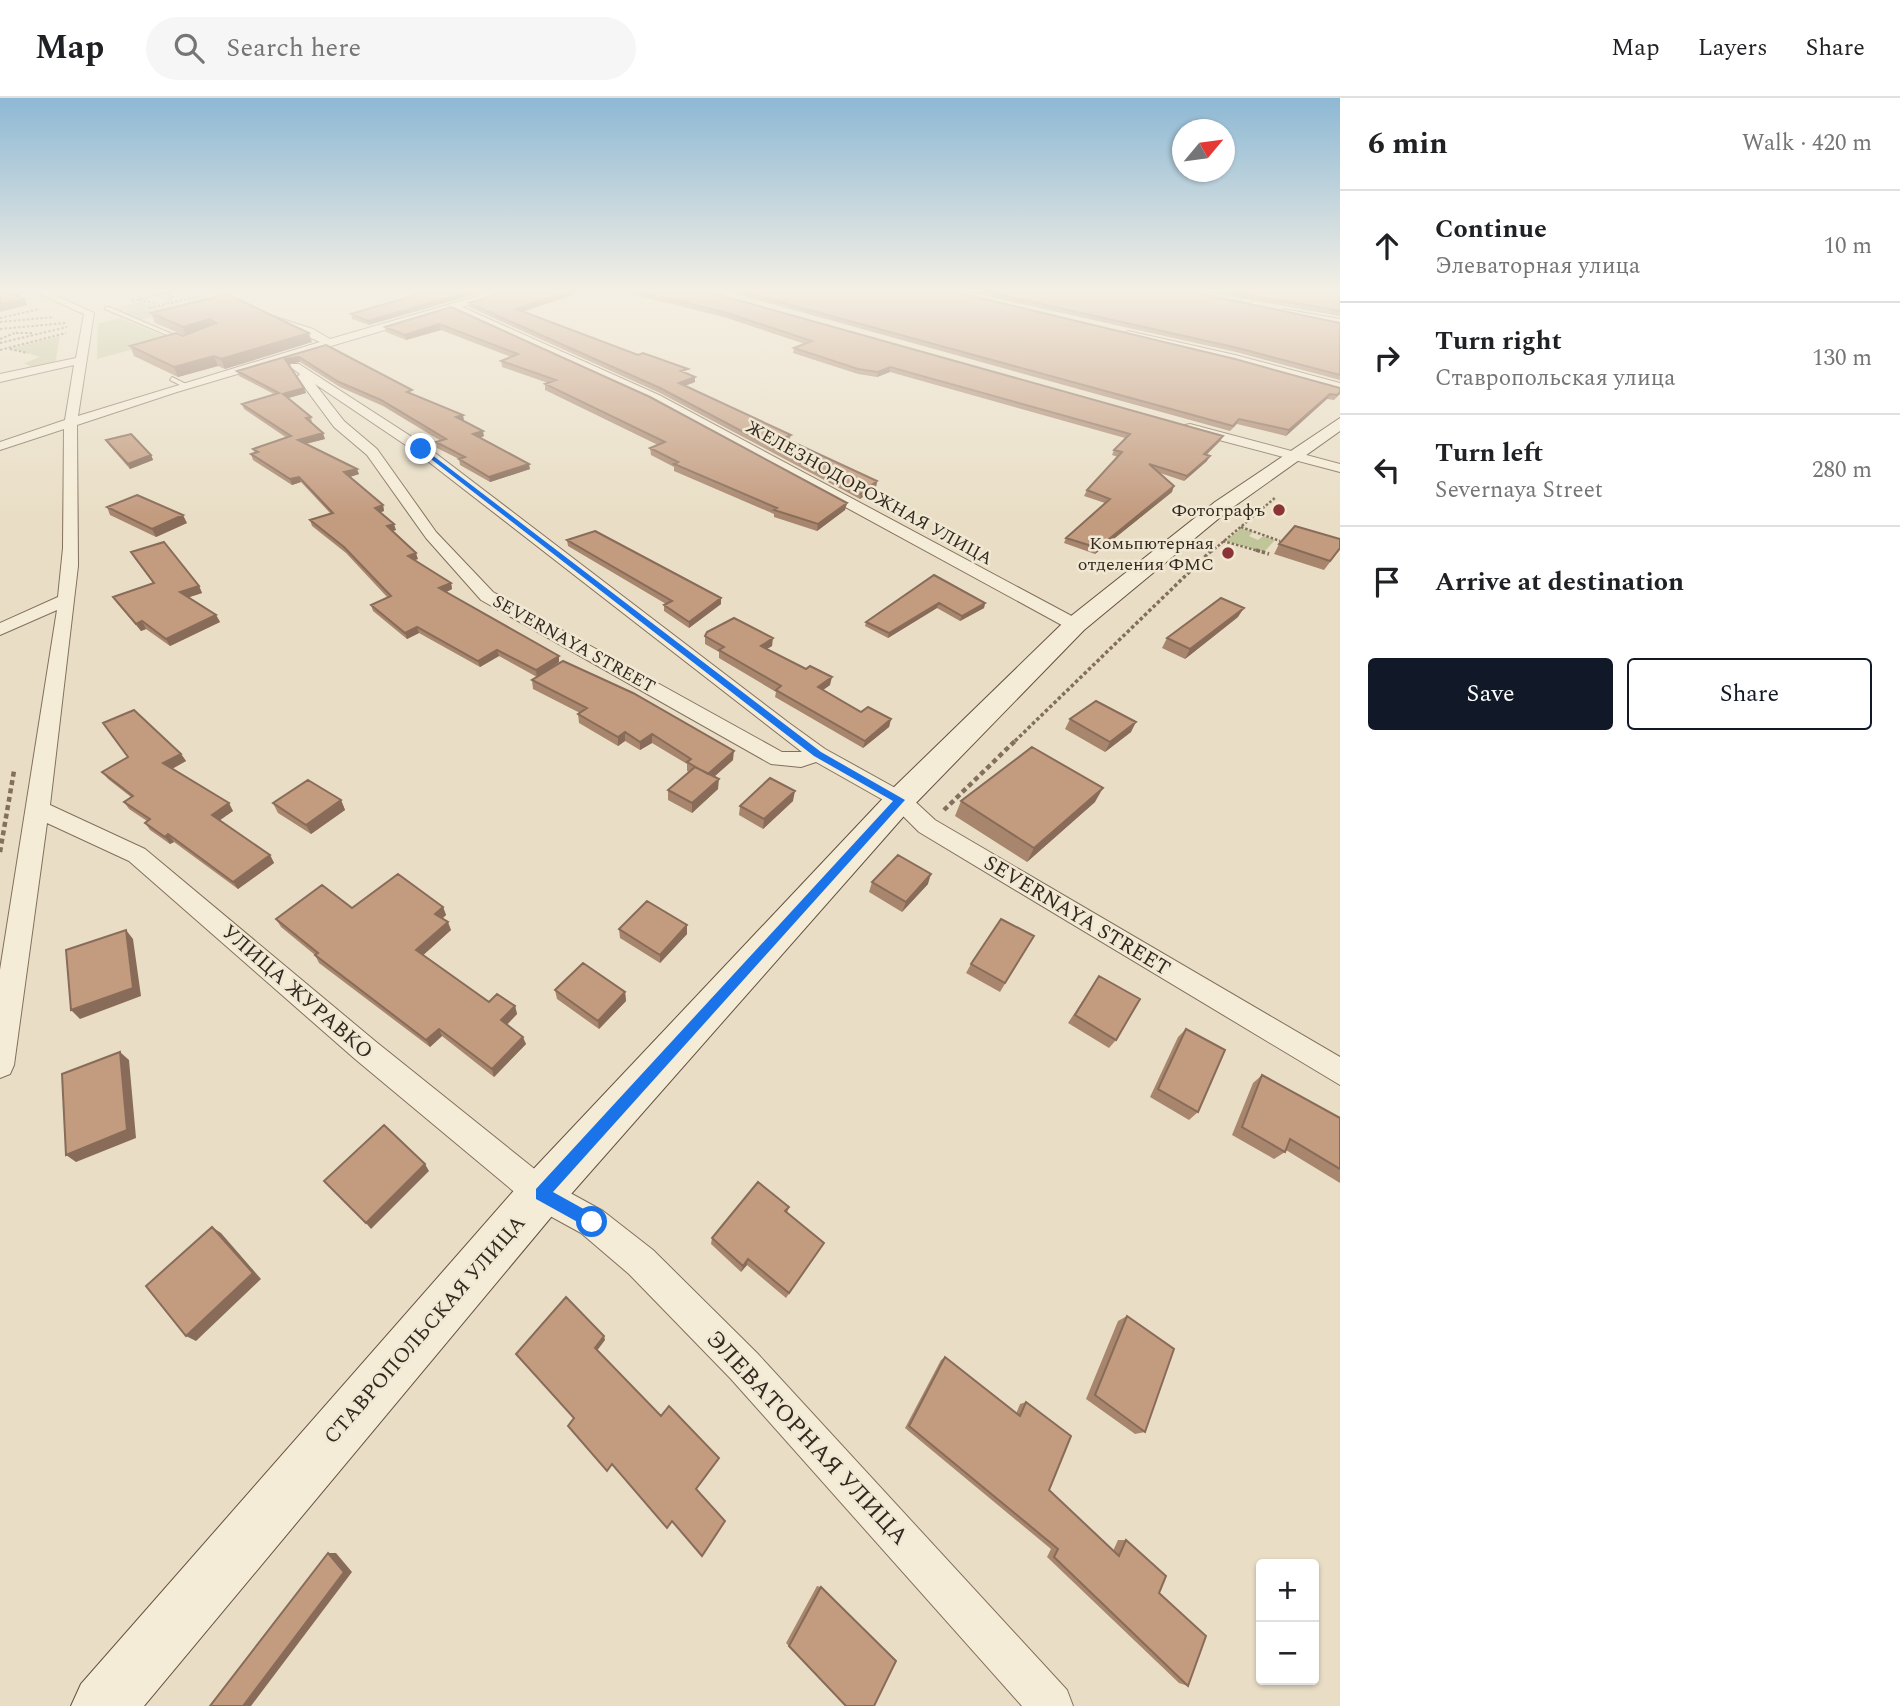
<!DOCTYPE html>
<meta charset="utf-8">
<style>
:root{--surface:#fff;--page:#f6f6f6;--text:#202124;--muted:#757577;--line:#e0e0e0;--accent:#111827}
body{margin:0;font-family:Spectral,serif;background:var(--page);color:var(--text)}
.controls{position:absolute;right:21px;bottom:21px;display:grid;overflow:hidden;border-radius:7px;box-shadow:0 2px 5px #0004}
.controls button{width:63px;height:63px;display:grid;place-items:center;padding:0;border:0;border-bottom:2px solid var(--line);background:var(--surface);color:var(--text);font:35px sans-serif}
.compass{position:absolute;left:1172px;top:21px;width:63px;height:63px;border-radius:50%;background:var(--surface);box-shadow:0 2px 5px #0004;rotate:61deg}
.stop{position:absolute;width:21px;height:21px;margin:-16px;border:5px solid #1a73e8;border-radius:50%;background:#fff}
.stop.end{background:#1a73e8;border-color:#fff;box-shadow:0 2px 7px #0008}
.list{margin:0;padding:0;list-style:none}
h2{display:flex;justify-content:space-between;align-items:center;height:91px;margin:0;padding:0 28px;font-size:30px}
h2 small{font-size:23px;font-weight:400;color:var(--muted)}
.list li{display:grid;grid-template-columns:46px 1fr auto;gap:21px;align-items:center;box-sizing:border-box;height:112px;padding:0 28px;border-top:2px solid var(--line)}
.list b{display:block;font-size:26px;white-space:nowrap}
.list p{margin:0;font-size:23px;white-space:nowrap;color:var(--muted)}
.list em{font-size:23px;font-style:normal;color:var(--muted)}
.actions{display:flex;gap:14px;padding:21px 28px}
.actions a{flex:1;padding:16px 0;border:2px solid var(--accent);border-radius:7px;text-align:center;font-size:24px;color:var(--accent)}
.actions .main{background:var(--accent);color:#fff}
.icon{flex:none;width:38px;height:38px;fill:none;stroke:currentColor;stroke-width:2;stroke-linecap:round;stroke-linejoin:round}
.map{position:relative;flex:none;width:1340px;height:1608px;overflow:hidden}
header{display:flex;align-items:center;gap:42px;box-sizing:border-box;height:98px;padding:0 35px;background:var(--surface);border-bottom:2px solid var(--line)}
header strong{font-size:33px}
nav{display:flex;gap:38px;margin-inline-start:auto;font-size:24px}
.search{width:490px;height:63px;background:var(--page);display:flex;align-items:center;gap:18px;box-sizing:border-box;padding:0 24px;border-radius:38px;color:var(--muted);font-size:26px}
main{display:flex}
aside{flex:1;background:var(--surface)}
.map>svg:first-child{display:block}
.green{fill:#c1c69a}
.lines{fill:none;stroke-linecap:round;stroke-linejoin:round}
.lane-casing{stroke:#82705d;stroke-width:2}
.street-casing{stroke:#82705d;stroke-width:2}
.secondary-casing{stroke:#645240;stroke-width:2}
.path-far3{stroke:#82705d;stroke-width:2;stroke-dasharray:2.5 2;stroke-linecap:butt}
.path-far2{stroke:#82705d;stroke-width:2.5;stroke-dasharray:2.5 2;stroke-linecap:butt}
.path-far1{stroke:#82705d;stroke-width:3.5;stroke-dasharray:3.5 2.5;stroke-linecap:butt}
.path{stroke:#82705d;stroke-width:4.5;stroke-dasharray:5 3.5;stroke-linecap:butt}
.lane{fill:#f5ecd7;fill-rule:evenodd}
.street{fill:#f5ecd7;fill-rule:evenodd}
.secondary{fill:#f5ecd7;fill-rule:evenodd}
.wall{fill:#a8856d}
.shaded-wall{fill:#886c59}
.building{fill:#c39b7f;stroke:#886c59;stroke-width:2}
.route{fill:#1a73e8}
.poi-dot{fill:#8b3335;stroke:#f1e8d4;stroke-width:2.5}
.labels{text-anchor:middle;dominant-baseline:central;stroke-width:5;stroke-linejoin:round;paint-order:stroke}
.far-street-label{font-size:18px;fill:#34291f;stroke:#f1e8d4}
.far-poi-label{font-size:18px;fill:#34291f;stroke:#f1e8d4;text-anchor:end}
.street-label{font-size:21px;fill:#34291f;stroke:#f1e8d4}
.near-street-label{font-size:24px;fill:#34291f;stroke:#f1e8d4}
</style>
<header>
<strong>Map</strong>
<div class="search"><svg class="icon" aria-label="search" viewBox="0 0 24 24"><circle cx="10" cy="10" r="6"/><path d="M15 15l6 6"/></svg>Search here</div>
<nav><a>Map</a><a>Layers</a><a>Share</a></nav>
</header>
<main>
<div class="map">
<svg width="1340" height="1608" viewBox="0 0 1340 1608">
<rect width="100%" height="100%" fill="#e9dec5"/>
<path class="green" d="M139,204C153,209 163,206 178,212L141,222L114,210Z
M120,220L171,241L97,261L98,226Z
M60,238L55,267L35,271L24,265L40,259L12,250Z
M1241,430L1253,434L1249,438L1258,442L1263,438L1275,442L1264,454L1226,443Z"/>
<g class="lines">
<defs>
<path id="lane" d="M105,209H109L186,242L181,243L105,211Z
M172,279L186,286L187,287L182,288L170,282Z"/>
<path id="street" d="M22,193L20,195L0,200V194Z
M33,193H46L94,215L78,318L320,244L263,219V215L313,231L330,241L496,193H511L462,209L659,297L1081,523L1084,527L1081,531H1069L651,303L452,212L177,294L77,327L78,468L50,707L145,751L375,943L552,1085L603,1113L653,1152L757,1255L1067,1592L1073,1608H1022L731,1281L629,1176L581,1135L530,1107L355,961L129,763L47,725L14,967L10,976L0,980V872L57,512L0,537V525L58,499L63,450L64,331L0,352V344L65,322L74,267L0,284V276L76,260L84,216Z
M1253,193H1264L1245,208H1239V204Z
M1283,211L1340,221V227L1279,216Z
M1128,233L1235,257L1340,285V293L1233,263L1124,238L1123,236Z
M291,266H299L426,348L789,625L825,651L908,697L935,722L1340,959V987L919,734L892,707L816,664L801,669L771,666L481,502L426,440L367,357L334,329L297,279L300,276L289,268ZM315,286L416,354L802,654H782L493,494L436,434L377,351L344,323Z
M1190,326L1340,366V374L1185,333V327Z"/>
<path id="secondary" d="M1340,320V333L1229,412L1084,532L911,710L557,1112L144,1608H71L81,1586L525,1080L889,694L1066,522L1215,404Z"/>
</defs>
<use href="#lane" class="lane-casing"/>
<use href="#street" class="street-casing"/>
<use href="#secondary" class="secondary-casing"/>
<path class="path-far3" d="M214,193L228,199
M163,195L173,199L167,203
M139,202L157,205
M132,203L172,193
M149,210L199,198
M0,220L40,211
M0,224L54,219
M0,231L66,225
M16,235H32
M0,241L17,234
M0,245L67,229
M10,251L28,255
M0,252L66,235"/>
<path class="path-far2" d="M1241,429L1280,443
M1223,443L1262,454
M1211,454L1276,399"/>
<path class="path-far1" d="M1256,452L1269,456
M1015,643L1212,452"/>
<path class="path" d="M944,712L1017,641
M0,754L14,673"/>
<use href="#lane" class="lane"/>
<use href="#street" class="street"/>
<use href="#secondary" class="secondary"/>
</g>
<path class="wall" d="M429,193L369,227L352,221L351,216Z
M584,193L522,214L695,279V284L684,288L791,337L789,343L877,383L876,389L860,401L660,295L469,209V205Z
M620,193H705L1223,338L1220,343L1206,357L1207,363L1184,383L1160,375L1172,394L1095,456L1064,445L1066,440L1105,405L1084,398L1087,392L1118,359L1112,357L1114,352L1125,340L890,274L877,279L858,276L793,255L794,250L805,246L727,220Z
M725,193H951L1340,290V296L1334,302L1327,301L1286,338L1237,326L1230,333Z
M964,193H1188L1340,225V282L1236,254Z
M1201,193H1340V218Z
M227,196L312,244L225,271L218,268L178,279L134,258L130,248L184,237L155,225L151,215Z
M451,209L847,405L845,412L817,433L774,419V416L674,373V369L651,357L650,350L658,347L545,292V286L548,285L502,269L501,263L511,259L441,232L406,242L386,234L385,229Z
M326,247L413,296L464,322L463,323L484,338L480,340L530,371L490,384L460,367L459,361L437,350L436,344L441,343L383,308L340,289L300,264L289,266L304,290L306,295L288,300L311,319L312,325H311L325,341L306,346L359,376L350,379L383,407L384,413L380,414L396,432L392,433L418,461L414,462L451,485L452,491L446,494L559,564L537,579L499,558L480,569L419,535L407,541L373,513L371,507L388,500L346,455L312,428L310,422L330,415L301,384L292,387L253,362L251,356L255,355L253,351L287,340L244,311L242,306L274,296L239,278L237,273Z
M106,342L151,357L153,362L130,371L109,347Z
M107,409L187,425L156,439L110,417Z
M567,442L721,506L689,530L664,513V507L666,506L568,448Z
M1279,446L1340,451L1324,472L1274,456Z
M131,454L199,488L202,495L189,499L216,517L220,524L170,548L146,531L141,533L118,506L113,499L153,485L135,461Z
M934,477L985,505L984,510L960,523L937,510L888,540L865,528L866,524Z
M1238,519L1185,561L1162,550L1167,540Z
M705,538L772,548L767,551L830,587L823,592L861,614L891,621L889,629L863,650L775,599L776,594L719,560V554L705,546Z
M532,582L733,662L714,679L718,691L692,715L668,702V692L689,674L687,673V666L652,645L640,652L625,643L618,648L579,625L578,616L580,615L533,591Z
M1070,621L1131,634L1105,654L1065,631Z
M181,656L186,663L172,671L233,713L219,722L270,757L274,765L238,791L174,744L170,746L150,732L145,725L147,723L129,711L124,704L131,699L108,681L102,674Z
M341,702L345,712L311,736L278,715L273,705Z
M793,703L763,731L739,717L740,708Z
M961,703L1095,704L1027,764L955,718Z
M872,784L928,786L902,814L869,794Z
M443,809L446,817L442,821L451,832L423,857L489,904L515,908L517,916L507,927L526,946L494,979L442,938L430,949L319,865L315,857L281,829L276,821L352,810Z
M619,831L687,836L660,865L620,840Z
M1034,838L1000,894L966,875L971,866Z
M1099,878L1116,942L1109,950L1068,925Z
M555,892L625,894L626,903L599,931L557,901Z
M1186,931L1198,1014L1189,1022L1150,999L1178,939Z
M1262,977L1340,1020V1085L1286,1052L1285,1054L1274,1061L1232,1037L1253,985Z
M789,1109L787,1115L821,1150L786,1200L747,1167L741,1174L711,1146L712,1140Z
M1127,1218L1145,1334L1135,1336L1086,1301L1118,1223Z
M945,1259L1016,1316L1020,1306L1026,1304L1049,1392L1113,1453L1118,1442H1126L1159,1495L1188,1588L1179,1585L1047,1459L1051,1451L905,1330L941,1262Z
M817,1488L821,1489L874,1608H845L786,1545Z"/>
<path class="shaded-wall" d="M472,193H487L369,227L368,223Z
M571,193H584L516,216V211Z
M24,201L27,207L0,214V206Z
M210,221L213,230L186,238L183,229Z
M439,226L441,232L406,242L405,237Z
M309,235L312,244L225,271L221,261Z
M214,258L218,268L178,279L174,269Z
M299,259L300,264L287,266L285,261Z
M890,269V274L877,279L878,274Z
M695,279V284L679,290V285Z
M304,290L306,295L285,301L283,296Z
M1330,296L1327,301L1286,338L1289,332Z
M463,317L464,322L457,325L456,319Z
M483,333L484,338L474,342L473,336Z
M323,335L325,341L300,347L298,342Z
M1223,338L1220,343L1201,362L1204,356Z
M151,357L153,362L130,371L128,366Z
M1210,358L1207,363L1184,383L1187,378Z
M529,366L530,371L490,384L489,379Z
M357,371L359,376L346,380L344,374Z
M299,379L301,384L292,387L290,381Z
M877,383L876,389L860,401L861,396Z
M1174,388L1172,394L1095,456L1098,450Z
M847,405L845,412L817,433L818,426Z
M383,407L384,413L376,416L375,410Z
M183,417L187,425L156,439L152,431Z
M394,426L396,432L388,434L387,428Z
M416,455L418,461L409,464L408,458Z
M451,485L452,491L441,497L439,490Z
M199,488L202,495L184,501L180,494Z
M721,500V506L689,530V524Z
M939,505L937,510L888,540L889,535Z
M985,505L984,510L960,523L962,518Z
M1244,510L1238,519L1185,561L1190,551Z
M216,517L220,524L170,548L166,541Z
M142,523L146,531L141,533L136,526Z
M417,529L419,535L407,541L405,535Z
M773,540L772,548L760,555L761,548Z
M497,552L499,558L480,569L478,563Z
M559,558V564L537,579L536,572Z
M832,579L830,587L816,597L818,589Z
M891,621L889,629L863,650L865,643Z
M1136,624L1131,634L1105,654L1110,644Z
M625,634V643L618,648V639Z
M652,636V645L640,652V644Z
M734,653L733,662L708,684V676Z
M181,656L186,663L168,673L163,665Z
M719,681L718,691L692,715V705Z
M1103,690L1095,704L1027,764L1034,750Z
M795,693L793,703L763,731L764,721Z
M341,702L345,712L311,736L306,727Z
M229,705L233,713L216,725L212,717Z
M168,736L174,744L170,746L165,739Z
M270,757L274,765L238,791L233,784Z
M931,776L928,786L902,814L906,804Z
M443,809L446,817L438,824L435,816Z
M448,824L451,832L420,860L416,852Z
M687,827V836L660,865V857Z
M126,832L133,841L141,898L80,921L71,912Z
M625,894L626,903L599,931L598,923Z
M515,908L517,916L503,930L501,922Z
M439,931L442,938L430,949L426,942Z
M523,939L526,946L494,979L492,971Z
M120,954L129,962L136,1040L76,1064L66,1057Z
M425,1066L429,1073L371,1131L366,1125Z
M212,1129L221,1135L261,1181L196,1243L186,1238Z
M748,1161L747,1167L741,1174L743,1168Z
M604,1238L605,1242L596,1254L595,1250Z
M328,1455H336L352,1474L251,1608H243Z"/>
<path class="building" d="M429,193H472L368,223L351,216Z
M506,193H571L516,211L638,257L643,255L688,271L681,273L695,279L679,285L791,337L784,340L877,383L861,396L660,290L469,205Z
M638,193H705L1223,338L1204,356L1210,358L1187,378L1149,366L1174,388L1098,450L1066,440L1110,401L1087,392L1122,354L1114,352L1130,336L890,269L878,274L858,271L794,250L812,243L727,215Z
M740,193H951L1235,261L1340,290V294L1337,297L1330,296L1289,332L1239,321L1233,328Z
M984,193H1188L1340,225V277L1238,250Z
M1227,193H1340V213Z
M6,194L24,201L0,206V195Z
M227,196L309,235L221,261L214,258L174,269L130,248L176,235L183,238L216,225L210,221L183,229L151,215Z
M451,209L650,299L847,405L818,426L774,412L777,410L674,366L678,364L650,350L665,344L545,286L556,282L501,263L518,256L439,226L405,237L385,229Z
M326,247L412,292L407,294L463,317L456,319L483,333L473,336L529,366L489,379L459,361L465,359L436,344L446,341L381,302L339,284L299,259L285,261L304,290L283,296L311,319L306,320L323,335L298,342L357,371L344,374L383,407L375,410L394,426L387,428L416,455L408,458L451,485L439,490L559,558L536,572L497,552L478,563L417,529L405,535L371,507L391,498L344,449L310,422L333,415L299,379L290,381L251,356L258,354L253,351L291,338L242,306L279,295L237,273Z
M131,336L151,357L128,366L106,342Z
M137,397L183,417L152,431L107,409Z
M1295,428L1340,441V450L1330,463L1279,446Z
M595,433L721,500L689,524L664,507L672,503L567,442Z
M164,444L199,488L180,494L216,517L166,541L142,523L136,526L113,499L154,485L131,454Z
M934,477L985,505L962,518L939,505L889,535L866,524Z
M1221,500L1244,510L1190,551L1167,540Z
M734,520L773,540L761,548L806,571L810,568L832,579L818,589L861,614L868,609L891,621L865,643L776,592L781,588L719,552L724,549L705,538L707,534Z
M563,563L633,595L734,653L708,676L687,664L691,661L652,636L640,644L625,634L618,639L578,616L587,610L532,582Z
M1096,603L1136,624L1110,644L1070,621Z
M134,612L181,656L163,665L229,705L212,717L270,757L233,784L168,736L165,739L145,725L150,721L124,704L133,698L102,674L128,659L103,625Z
M1032,649L1103,690L1034,750L961,703Z
M695,669L719,681L692,705L668,692Z
M770,680L795,693L764,721L740,708Z
M308,682L341,702L306,727L273,705Z
M898,757L931,776L906,804L872,784Z
M398,776L443,809L435,816L448,824L416,852L489,904L497,896L515,908L501,922L523,939L492,971L439,931L426,942L315,857L318,855L276,821L322,787L352,810Z
M647,803L687,827L660,857L619,831Z
M1001,821L1034,838L1005,885L971,866Z
M126,832L133,890L71,912L66,852Z
M583,865L625,894L598,923L555,892Z
M1099,878L1140,901L1116,942L1075,917Z
M1186,931L1225,952L1198,1014L1158,991Z
M120,954L127,1032L66,1057L62,976Z
M1262,977L1340,1020V1071L1290,1041L1285,1054L1242,1029Z
M384,1027L425,1066L366,1125L324,1083Z
M758,1084L789,1109L785,1113L824,1145L789,1195L748,1161L743,1168L712,1140Z
M212,1129L253,1175L186,1238L146,1188Z
M566,1199L604,1238L595,1250L661,1318L669,1308L719,1360L696,1391L725,1423L702,1458L672,1423L667,1430L612,1366L607,1373L568,1328L574,1320L516,1256Z
M1127,1218L1174,1251L1145,1334L1095,1297Z
M945,1259L1020,1318L1026,1304L1071,1338L1049,1392L1119,1458L1126,1442L1166,1478L1159,1495L1206,1538L1188,1588L1054,1459L1058,1451L909,1328Z
M328,1455L344,1474L243,1608H210Z
M821,1489L896,1563L874,1608H846L789,1548Z"/>
<linearGradient id="sky" x2="0" y2="1"><stop stop-color="#8db8d4"/><stop offset="0.46" stop-color="#f5f0e5"/><stop offset="1" stop-color="#f5f0e5" stop-opacity="0"/></linearGradient>
<rect width="1340" height="418" fill="url(#sky)"/>
<path class="route" d="M423,350L821,654L905,702L553,1094L598,1119V1129L592,1132L536,1101V1091L893,703L814,658L418,351Z"/>
<g class="poi-dot">
<circle cx="1279" cy="412" r="7"/>
<circle cx="1228" cy="455" r="7"/>
</g>
<g class="labels">
<g class="far-street-label">
<text transform="translate(869 395) rotate(29)">ЖЕЛЕЗНОДОРОЖНАЯ УЛИЦА</text>
<text transform="translate(574 546) rotate(29)">SEVERNAYA STREET</text>
</g>
<g class="far-poi-label">
<text x="1265" y="412">Фотографъ</text>
<text x="1214" y="445">Комьпютерная<tspan x="1214" dy="21">отделения ФМС</tspan></text>
</g>
<g class="street-label">
<text transform="translate(1077 818) rotate(31)">SEVERNAYA STREET</text>
<text transform="translate(297 894) rotate(41)">УЛИЦА ЖУРАВКО</text>
<text transform="translate(425 1232) rotate(-49)">СТАВРОПОЛЬСКАЯ УЛИЦА</text>
</g>
<g class="near-street-label">
<text transform="translate(807 1340) rotate(47)">ЭЛЕВАТОРНАЯ УЛИЦА</text>
</g>
</g>
</svg>
<div class="controls">
<button>+</button>
<button>−</button>
</div>
<svg class="compass" viewBox="-18 -18 36 36"><path d="M0-13l5 13h-10z" fill="#e53935"/><path d="M0 13l5-13h-10z" fill="#757577"/></svg>
<div class="stop" style="left:592px;top:1124px"></div>
<div class="stop end" style="left:421px;top:351px"></div>
</div>
<aside>
<h2>6 min<small>Walk · 420 m</small></h2>
<ul class="list">
<li><svg class="icon" aria-label="ahead" viewBox="0 0 24 24"><path d="M12 20V5M6 11l6-6 6 6"/></svg><div><b>Continue</b><p>Элеваторная улица</p></div><em>10 m</em></li>
<li><svg class="icon" aria-label="right" viewBox="0 0 24 24"><path d="M7 20v-9h11M14 6l5 5-5 5"/></svg><div><b>Turn right</b><p>Ставропольская улица</p></div><em>130 m</em></li>
<li><svg class="icon" aria-label="left" viewBox="0 0 24 24"><path d="M17 20v-9H6M10 6l-5 5 5 5"/></svg><div><b>Turn left</b><p>Severnaya Street</p></div><em>280 m</em></li>
<li><svg class="icon" aria-label="arrive" viewBox="0 0 24 24"><path d="M6 21V4h12l-3 4 3 4H6"/></svg><div><b>Arrive at destination</b></div></li>
</ul>
<div class="actions"><a class="main">Save</a><a>Share</a></div>
</aside>
</main>
